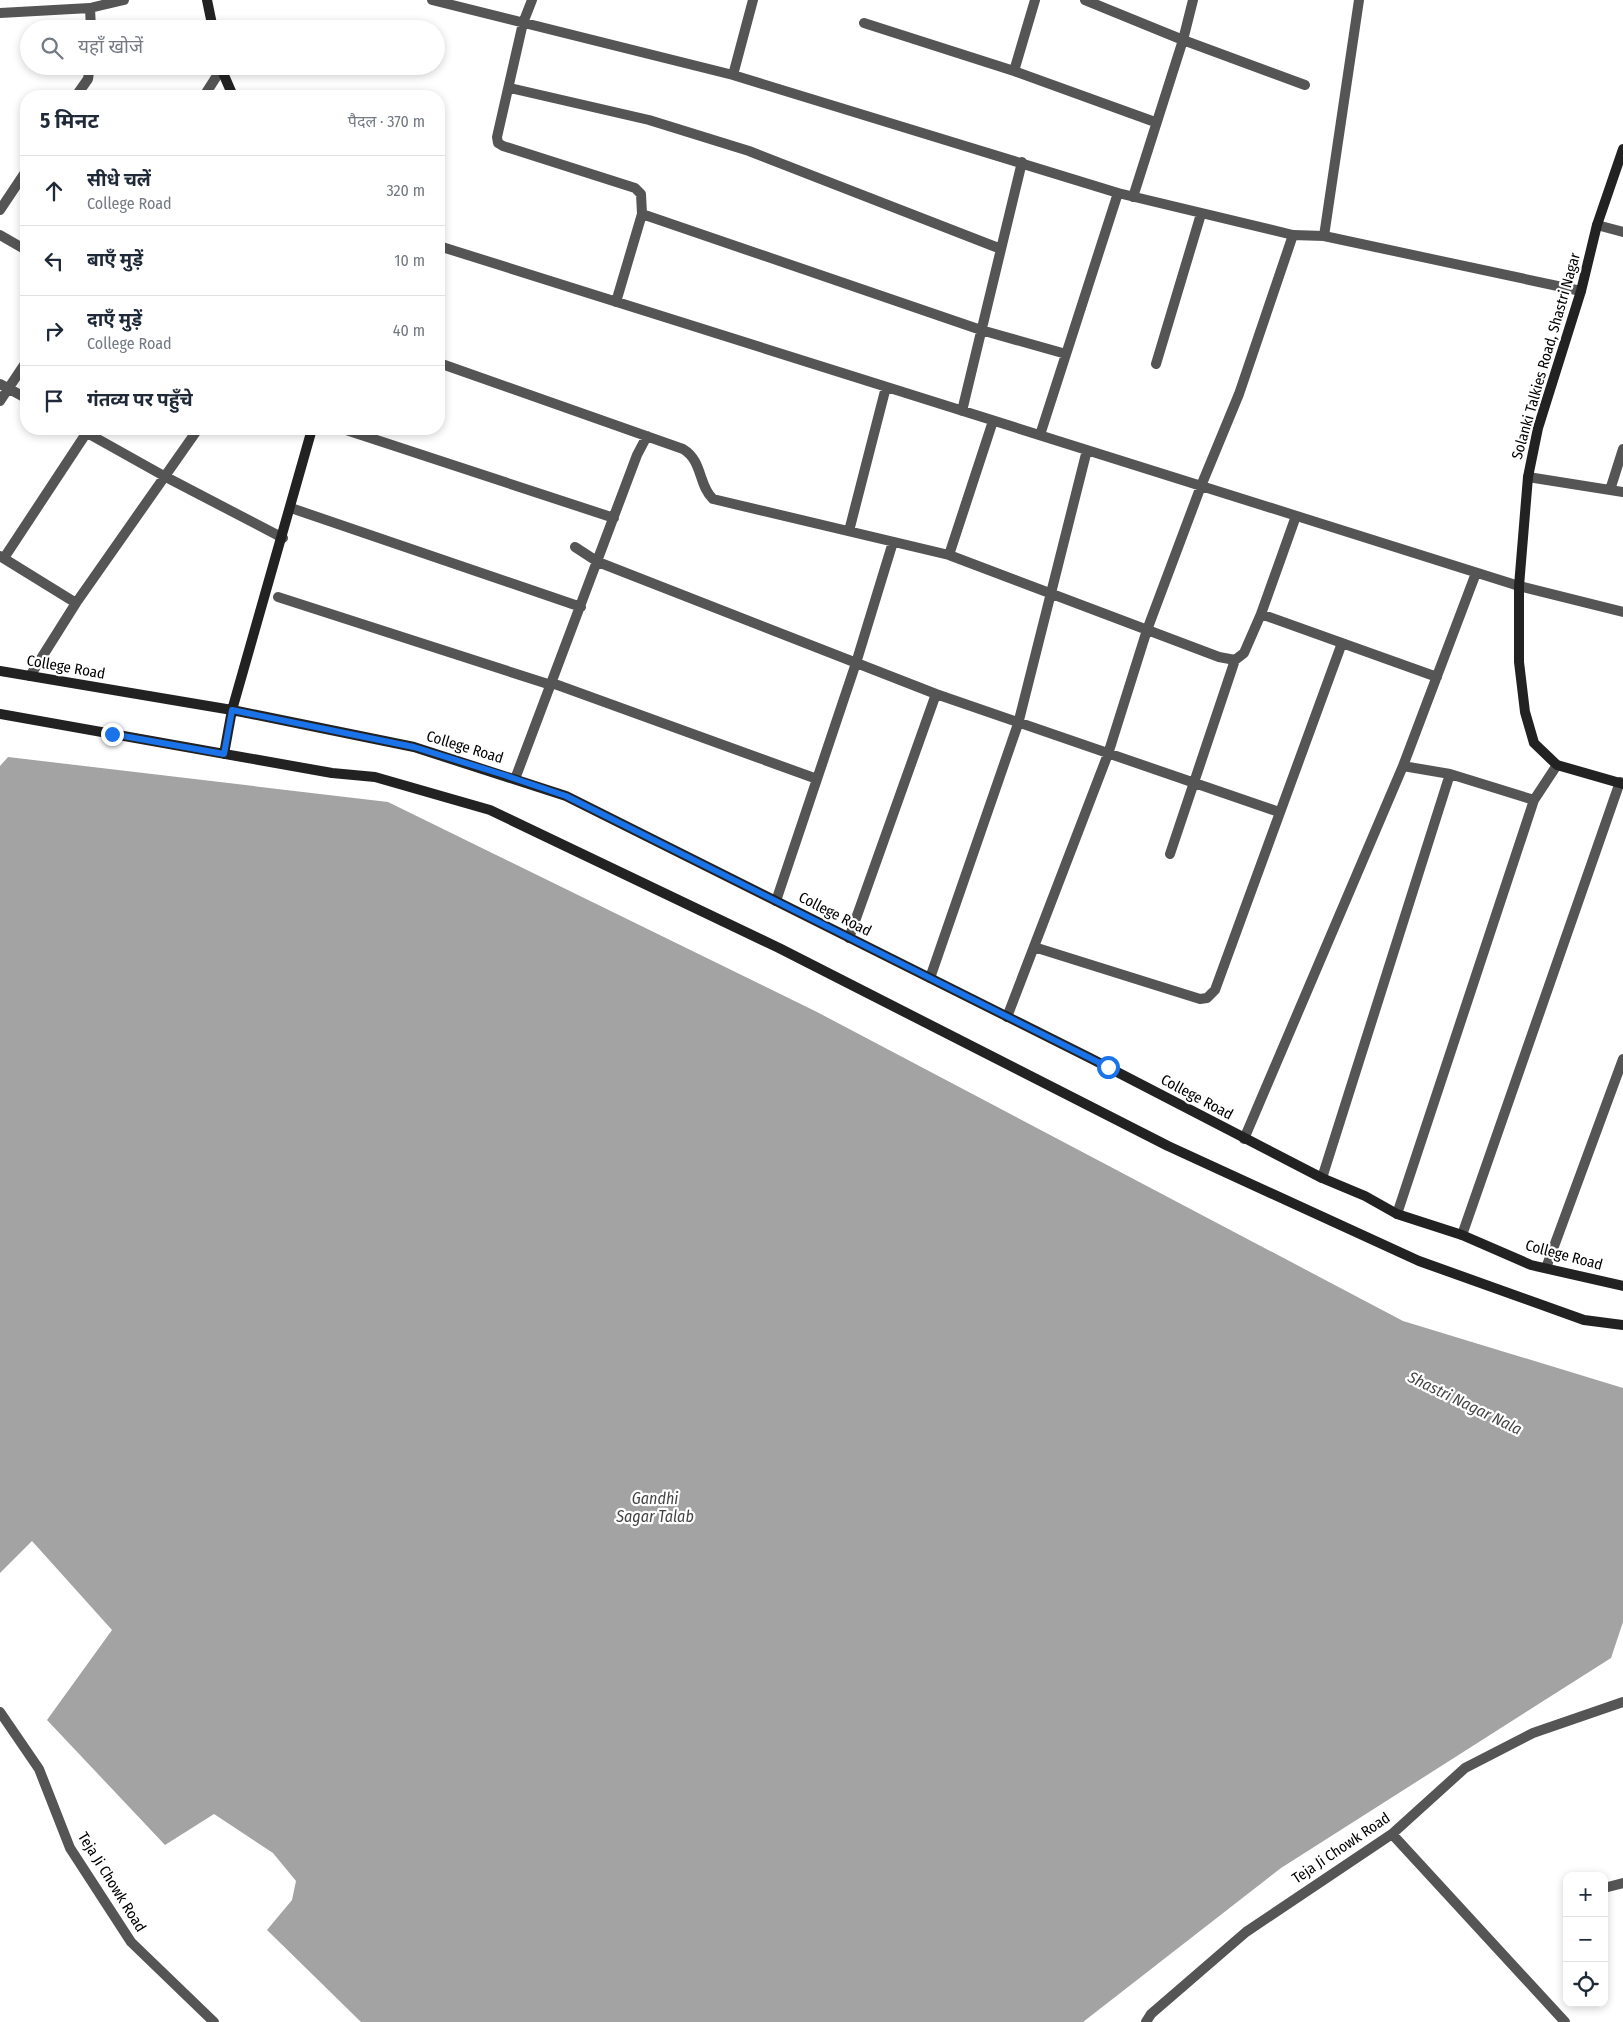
<!DOCTYPE html>
<html lang="hi">
<meta charset="utf-8">
<style>
:root{--surface:#fff;--page:#f2f2f3;--text:#1f2937;--muted:#747a83;--line:#e0e1e3}
body{margin:0;font-family:"Fira Sans Condensed","Noto Sans Devanagari",sans-serif;background:var(--page);color:var(--text)}
.controls{position:absolute;right:15px;bottom:15px;display:grid;overflow:hidden;border-radius:10px;box-shadow:0 2px 8px #0003}
.controls button{width:45px;height:45px;display:grid;place-items:center;padding:0;border:0;border-bottom:1px solid var(--line);background:var(--surface);color:var(--text);font:25px sans-serif}
.stop{position:absolute;width:15px;height:15px;margin:-11px;border:4px solid #1a73e8;border-radius:50%;background:#fff}
.stop.end{background:#1a73e8;border-color:#fff;box-shadow:0 1px 5px #0008}
.list{margin:0;padding:0;list-style:none}
h2{display:flex;justify-content:space-between;align-items:center;height:65px;margin:0;padding:0 20px;font-size:21px}
h2 small{font-size:16px;font-weight:400;color:var(--muted)}
.list li{display:grid;grid-template-columns:32px 1fr auto;gap:15px;align-items:center;box-sizing:border-box;height:70px;padding:0 20px;border-top:1px solid var(--line)}
.list b{display:block;font-size:19px;white-space:nowrap}
.list p{margin:0;font-size:16px;white-space:nowrap;color:var(--muted)}
.list em{font-size:16px;font-style:normal;color:var(--muted)}
.icon{flex:none;width:28px;height:28px;fill:none;stroke:currentColor;stroke-width:2;stroke-linecap:round;stroke-linejoin:round}
.map{position:relative;flex:none;width:1623px;height:2022px;overflow:hidden}
.search{position:absolute;background:var(--surface);box-shadow:0 2px 8px #0003;left:20px;top:20px;width:425px;height:55px;display:flex;align-items:center;gap:12px;box-sizing:border-box;padding:0 18px;border-radius:28px;color:var(--muted);font-size:19px}
.panel{position:absolute;background:var(--surface);box-shadow:0 2px 8px #0003;left:20px;top:90px;width:425px;height:345px;border-radius:20px}
.map>svg:first-child{display:block}
.water{fill:#a3a3a3}
.lines{fill:none;stroke-linecap:round;stroke-linejoin:round}
.street{stroke:#555;stroke-width:10}
.secondary{stroke:#222;stroke-width:10}
.route{stroke:#1a73e8;stroke-width:6}
.labels{text-anchor:middle;dominant-baseline:central;stroke-width:4.5;stroke-linejoin:round;paint-order:stroke}
.street-label{font-size:15px;fill:#000;stroke:#fff}
.water-label{font-size:16px;font-style:italic;fill:#444;stroke:#fff}
</style>
<div class="map">
<svg width="1623" height="2022" viewBox="0 0 1623 2022">
<rect width="100%" height="100%" fill="#fff"/>
<path class="water" d="M8,757L388,802L817,1012L1403,1321L1623,1388V1622L1611,1658L1281,1868L1083,2022H361L267,1930L292,1900L296,1881L273,1853L214,1814L165,1845L47,1720L112,1630L32,1541L0,1573V766Z"/>
<g class="lines">
<path class="street" d="M432,0L733,75L1118,193L1293,235L1324,236L1581,291
M532,0L523,23L497,137L498,143L503,146L635,188L641,194L642,214L616,302
M1035,0L1014,71L1155,122
M1085,0L1183,40L1305,85
M90,8L91,29
M0,13L90,8L124,0
M864,23L1014,71
M733,75L753,0
M510,88L649,120L749,151L1001,249
M76,96L88,79L90,66
M204,96L220,71
M1133,197L1183,40L1193,0
M0,210L26,171
M642,214L981,330L1066,354
M1597,225L1623,232
M0,235L26,250
M1324,236L1359,0
M439,246L1519,586L1623,612
M439,363L683,449C703,461 698,485 713,499L949,555L1219,657L1235,660L1244,653L1261,614
M1156,364L1201,214
M0,384L26,398
M0,401L26,362
M962,411L1022,162
M80,429L164,476L283,538
M343,429L614,518
M1040,435L1118,193
M1528,477L1623,492
M1610,490L1623,449
M291,508L581,607
M1296,516L1261,614L1437,677
M849,531L886,387
M575,547L598,562L936,694L1279,812
M949,555L993,421
M0,556L76,603
M4,558L89,429
M278,597L551,685L552,683L817,779
M30,676L76,603L198,429
M1403,766L1476,573
M515,779L637,455L647,436
M1170,854L1235,660
M776,901L856,663L893,542
M849,938L936,694
M1034,947L1200,999L1207,998L1215,990L1342,643
M930,978L1018,724L1087,450
M1007,1017L1108,754L1147,630L1201,486L1239,394L1293,235
M1244,1139L1403,766L1450,774L1534,800
M1322,1178L1450,774
M1397,1214L1534,800L1557,765
M1462,1235L1620,782
M1546,1268L1623,1059
M0,1712L39,1769L70,1848L131,1942L214,2022
M1392,1834L1565,2022
M1604,1888L1623,1883
M1146,2022L1151,2014L1246,1932L1392,1834L1465,1768L1533,1733L1623,1702"/>
<path class="secondary" d="M207,0L213,29
M220,66L233,96
M1623,149L1597,225L1581,291L1538,428L1528,477L1519,586V662L1525,712L1534,743L1557,765L1623,784
M0,671L232,710L414,747L566,796L1090,1058L1322,1178L1365,1196L1397,1214L1462,1235L1531,1265L1623,1286
M0,714L332,773L375,777L490,810L779,948L1168,1146L1419,1261L1584,1320L1623,1325
M224,754L232,710L312,429"/>
</g>
<g class="lines">
<path class="route" d="M112,734L224,754L232,710L414,747L504,775L566,796L1108,1067"/>
</g>
<g class="labels">
<g class="street-label">
<text transform="translate(1546 356) rotate(-74)">Solanki Talkies Road, Shastri Nagar</text>
<text transform="translate(66 667) rotate(10)">College Road</text>
<text transform="translate(465 747) rotate(17)">College Road</text>
<text transform="translate(835 914) rotate(27)">College Road</text>
<text transform="translate(1197 1097) rotate(28)">College Road</text>
<text transform="translate(1564 1255) rotate(15)">College Road</text>
<text transform="translate(1341 1848) rotate(-34)">Teja Ji Chowk Road</text>
<text transform="translate(112 1882) rotate(58)">Teja Ji Chowk Road</text>
</g>
<g class="water-label">
<text transform="translate(1465 1403) rotate(26)">Shastri Nagar Nala</text>
<text x="655" y="1498">Gandhi<tspan x="655" dy="18">Sagar Talab</tspan></text>
</g>
</g>
</svg>
<div class="controls">
<button>+</button>
<button>−</button>
<button><svg class="icon" aria-label="locate" viewBox="0 0 24 24"><circle cx="12" cy="12" r="6"/><path d="M12 2v4M12 18v4M2 12h4M18 12h4"/></svg></button>
</div>
<div class="stop" style="left:1108px;top:1067px"></div>
<div class="stop end" style="left:112px;top:734px"></div>
<div class="search"><svg class="icon" aria-label="search" viewBox="0 0 24 24"><circle cx="10" cy="10" r="6"/><path d="M15 15l6 6"/></svg>यहाँ खोजें</div>
<section class="panel">
<h2>5 मिनट<small>पैदल · 370 m</small></h2>
<ul class="list">
<li><svg class="icon" aria-label="ahead" viewBox="0 0 24 24"><path d="M12 20V5M6 11l6-6 6 6"/></svg><div><b>सीधे चलें</b><p>College Road</p></div><em>320 m</em></li>
<li><svg class="icon" aria-label="left" viewBox="0 0 24 24"><path d="M17 20v-9H6M10 6l-5 5 5 5"/></svg><div><b>बाएँ मुड़ें</b></div><em>10 m</em></li>
<li><svg class="icon" aria-label="right" viewBox="0 0 24 24"><path d="M7 20v-9h11M14 6l5 5-5 5"/></svg><div><b>दाएँ मुड़ें</b><p>College Road</p></div><em>40 m</em></li>
<li><svg class="icon" aria-label="arrive" viewBox="0 0 24 24"><path d="M6 21V4h12l-3 4 3 4H6"/></svg><div><b>गंतव्य पर पहुँचे</b></div></li>
</ul>
</section>
</div>
